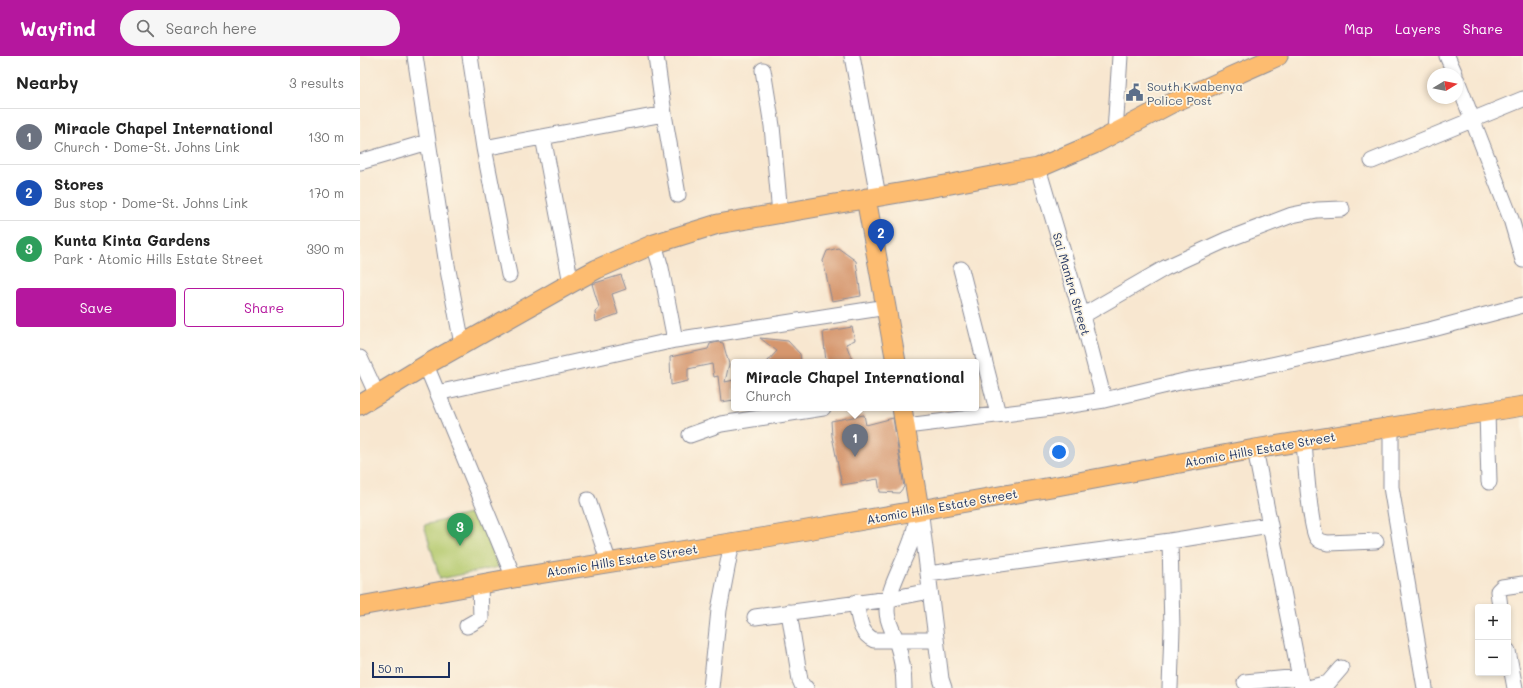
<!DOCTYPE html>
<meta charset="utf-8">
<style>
:root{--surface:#fff;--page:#f6f6f6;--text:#222;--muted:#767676;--line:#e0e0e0;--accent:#b5179e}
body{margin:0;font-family:Mali,sans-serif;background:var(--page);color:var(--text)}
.controls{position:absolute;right:12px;bottom:12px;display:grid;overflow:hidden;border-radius:4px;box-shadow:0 2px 6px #0003}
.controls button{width:36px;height:36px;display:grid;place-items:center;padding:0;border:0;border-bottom:1px solid var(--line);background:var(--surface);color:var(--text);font:20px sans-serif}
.compass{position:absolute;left:1067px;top:12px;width:36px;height:36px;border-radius:50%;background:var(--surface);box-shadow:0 2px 6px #0003;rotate:80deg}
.scale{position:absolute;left:12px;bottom:10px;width:78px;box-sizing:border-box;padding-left:4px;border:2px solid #1b2f5e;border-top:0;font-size:11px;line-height:14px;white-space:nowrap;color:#1b2f5e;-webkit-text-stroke:3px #fcf5e5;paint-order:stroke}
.you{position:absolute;left:699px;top:396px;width:14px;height:14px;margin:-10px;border:3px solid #fff;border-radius:50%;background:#1a73e8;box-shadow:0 0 0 6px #1a73e833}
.badge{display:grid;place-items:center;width:26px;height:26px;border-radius:50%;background:var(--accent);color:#fff;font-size:13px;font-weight:700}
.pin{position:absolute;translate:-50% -33px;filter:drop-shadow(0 1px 2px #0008)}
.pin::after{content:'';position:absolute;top:21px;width:14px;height:12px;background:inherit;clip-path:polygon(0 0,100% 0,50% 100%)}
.popup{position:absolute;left:371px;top:303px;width:248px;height:52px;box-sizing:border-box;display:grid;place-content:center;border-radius:4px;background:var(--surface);filter:drop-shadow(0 1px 3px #0005);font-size:13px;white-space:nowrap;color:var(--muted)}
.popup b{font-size:15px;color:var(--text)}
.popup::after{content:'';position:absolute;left:50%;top:100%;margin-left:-8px;border:8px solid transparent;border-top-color:var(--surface)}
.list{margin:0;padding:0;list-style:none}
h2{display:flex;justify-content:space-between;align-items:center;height:52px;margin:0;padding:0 16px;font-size:17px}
h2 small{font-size:13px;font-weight:400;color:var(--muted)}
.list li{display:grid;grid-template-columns:26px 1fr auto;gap:12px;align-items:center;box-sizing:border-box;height:56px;padding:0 16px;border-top:1px solid var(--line)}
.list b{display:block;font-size:15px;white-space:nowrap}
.list p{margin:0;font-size:13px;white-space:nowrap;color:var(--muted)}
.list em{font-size:13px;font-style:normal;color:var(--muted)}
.actions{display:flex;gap:8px;padding:12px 16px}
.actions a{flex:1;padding:9px 0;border:1px solid var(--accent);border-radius:4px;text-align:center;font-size:14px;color:var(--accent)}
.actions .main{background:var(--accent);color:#fff}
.icon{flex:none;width:22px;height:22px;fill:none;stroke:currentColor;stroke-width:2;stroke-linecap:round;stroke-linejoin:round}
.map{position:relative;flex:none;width:1163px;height:632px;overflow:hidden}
header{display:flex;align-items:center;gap:24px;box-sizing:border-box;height:56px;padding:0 20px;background:var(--accent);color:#fff}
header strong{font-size:19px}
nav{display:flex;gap:22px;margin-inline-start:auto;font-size:14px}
.search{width:280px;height:36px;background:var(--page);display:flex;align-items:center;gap:10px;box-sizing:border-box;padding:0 14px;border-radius:22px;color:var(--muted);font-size:15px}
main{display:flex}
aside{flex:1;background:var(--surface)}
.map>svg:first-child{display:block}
.green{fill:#b4c96d;stroke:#687c66}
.building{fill:#d6976e}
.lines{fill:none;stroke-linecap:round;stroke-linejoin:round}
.minor-casing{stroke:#8a8b97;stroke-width:17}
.major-casing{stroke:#8a8b97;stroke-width:21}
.minor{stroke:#fff;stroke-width:15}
.major{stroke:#fdbc70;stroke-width:19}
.labels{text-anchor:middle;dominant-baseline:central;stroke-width:3.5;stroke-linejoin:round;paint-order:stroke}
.service-label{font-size:12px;fill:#4e5e75;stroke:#fcf5e5;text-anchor:start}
.street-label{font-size:12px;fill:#1b2f5e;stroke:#fcf5e5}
</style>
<header>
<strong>Wayfind</strong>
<div class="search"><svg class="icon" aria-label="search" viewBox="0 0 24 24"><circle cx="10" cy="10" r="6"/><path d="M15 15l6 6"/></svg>Search here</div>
<nav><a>Map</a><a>Layers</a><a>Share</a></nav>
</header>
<main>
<aside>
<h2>Nearby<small>3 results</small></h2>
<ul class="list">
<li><span class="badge" style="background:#6b7280">1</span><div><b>Miracle Chapel International</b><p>Church · Dome-St. Johns Link</p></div><em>130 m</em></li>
<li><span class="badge" style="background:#1a4fb4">2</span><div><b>Stores</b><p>Bus stop · Dome-St. Johns Link</p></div><em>170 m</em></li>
<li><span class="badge" style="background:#2e9e5b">3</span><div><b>Kunta Kinta Gardens</b><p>Park · Atomic Hills Estate Street</p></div><em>390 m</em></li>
</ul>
<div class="actions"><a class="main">Save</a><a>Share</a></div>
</aside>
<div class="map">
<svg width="1163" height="632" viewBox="0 0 1163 632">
<rect width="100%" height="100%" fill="#fcf5e5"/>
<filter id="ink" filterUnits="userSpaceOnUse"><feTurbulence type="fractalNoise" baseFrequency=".025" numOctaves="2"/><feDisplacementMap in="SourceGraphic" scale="8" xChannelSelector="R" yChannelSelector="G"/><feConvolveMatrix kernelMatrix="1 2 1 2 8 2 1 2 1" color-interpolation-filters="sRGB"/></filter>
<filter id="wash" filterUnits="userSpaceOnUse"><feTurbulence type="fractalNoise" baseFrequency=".012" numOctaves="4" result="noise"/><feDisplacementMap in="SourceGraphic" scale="16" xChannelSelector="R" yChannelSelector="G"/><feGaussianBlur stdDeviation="0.9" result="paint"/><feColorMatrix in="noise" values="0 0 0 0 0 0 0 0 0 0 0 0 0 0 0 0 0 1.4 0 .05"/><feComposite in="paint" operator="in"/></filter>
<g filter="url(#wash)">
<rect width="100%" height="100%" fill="#f8e7d0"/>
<path class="green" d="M117,456L139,511L80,523L64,469Z"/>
<g id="blocks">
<path class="building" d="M478,192L496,205L501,240L472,245L463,205L467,195Z
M261,219L266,233L252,238L258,258L236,266L235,256L239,251L232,228Z
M492,271L495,284L486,288L493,306H466L463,276Z
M400,282L428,285L440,298L441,306H407L417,295Z
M358,286L363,287L369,308L365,326L374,324V344L361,346L358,320L354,321L352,308L328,313V325L311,329L310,301L348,293L350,288Z
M504,359L506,369L533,362L544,431L539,437L520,436L518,423L482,429L472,380L471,365Z"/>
</g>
</g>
<g filter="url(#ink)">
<use href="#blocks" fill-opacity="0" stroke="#8a8b97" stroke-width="1"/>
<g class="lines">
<defs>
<path id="minor" d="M55,0L87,209L102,288
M110,0L124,92L149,219
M296,0L304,58L318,139
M492,0L518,140
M1087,0L1095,18
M403,14L412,70L420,158
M1097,24L1151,163L1163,204
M755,76L760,0
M183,81L211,227
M124,92L304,58
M1012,105L1163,43
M0,106L68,86
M678,112L722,260L744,344
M294,188L301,212L315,284
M601,213L638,358
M722,260L805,212L866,184L932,159L957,154L982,153
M0,302L17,339
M66,309L154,522
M77,337L315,284L527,251
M1127,356L1129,426
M546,370L692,352L744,344L824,325L884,315L1073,273L1163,249
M1031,371V431L1065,632
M330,379L361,368L463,352
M944,385C945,402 950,472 957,482C960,486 964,486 968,487L1016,485
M895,393L942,632
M228,444L249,507
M561,460L581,623L584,632
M568,518L810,485L909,469
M496,546C499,561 499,577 514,584H576
M1140,551L1138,535L1142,531L1163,528
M429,556L440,624L443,631L446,632
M395,561L529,543L570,535
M107,570L121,562L120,528
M1148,595L1155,632
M885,626L940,621
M351,632L359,554L372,486
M544,632C544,617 541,599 536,584C533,574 527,566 527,555C527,535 544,506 551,486C555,476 556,464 559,453
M810,632L812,573L810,485
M948,632L968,627L981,612"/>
<path id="major" d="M506,142L536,306
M0,349L66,309L211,227L237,213L294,188L358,168L591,128L653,116L678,112L734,88L810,48L918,0
M542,352L559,453
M0,550L154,522L407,481L697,430L895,393L1163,350"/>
</defs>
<use href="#minor" class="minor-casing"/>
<use href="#major" class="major-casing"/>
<use href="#minor" class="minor"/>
<use href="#major" class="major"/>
</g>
</g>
<defs>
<symbol id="civic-bare" viewBox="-9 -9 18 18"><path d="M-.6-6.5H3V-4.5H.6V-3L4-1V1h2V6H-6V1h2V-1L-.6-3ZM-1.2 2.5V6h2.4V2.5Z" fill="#5c6f8a" stroke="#fcf5e5" stroke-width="2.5" paint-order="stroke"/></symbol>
</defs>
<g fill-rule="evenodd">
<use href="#civic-bare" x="762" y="24" width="25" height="25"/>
</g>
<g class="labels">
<g class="service-label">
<text x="787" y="30">South Kwabenya<tspan x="787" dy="14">Police Post</tspan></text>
</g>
<g class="street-label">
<text transform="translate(712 228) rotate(74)">Sai Mantra Street</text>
<text transform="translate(900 393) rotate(-10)">Atomic Hills Estate Street</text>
<text transform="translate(582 450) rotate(-10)">Atomic Hills Estate Street</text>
<text transform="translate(262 504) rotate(-9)">Atomic Hills Estate Street</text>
</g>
</g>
</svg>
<div class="controls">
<button>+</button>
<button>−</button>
</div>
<svg class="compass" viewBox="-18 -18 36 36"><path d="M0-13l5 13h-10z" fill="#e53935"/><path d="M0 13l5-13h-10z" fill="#767676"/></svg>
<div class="scale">50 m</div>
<div class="you"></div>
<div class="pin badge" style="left:495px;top:401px;background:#6b7280">1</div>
<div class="popup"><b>Miracle Chapel International</b>Church</div>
<div class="pin badge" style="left:521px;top:196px;background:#1a4fb4">2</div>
<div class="pin badge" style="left:100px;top:490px;background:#2e9e5b">3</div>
</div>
</main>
